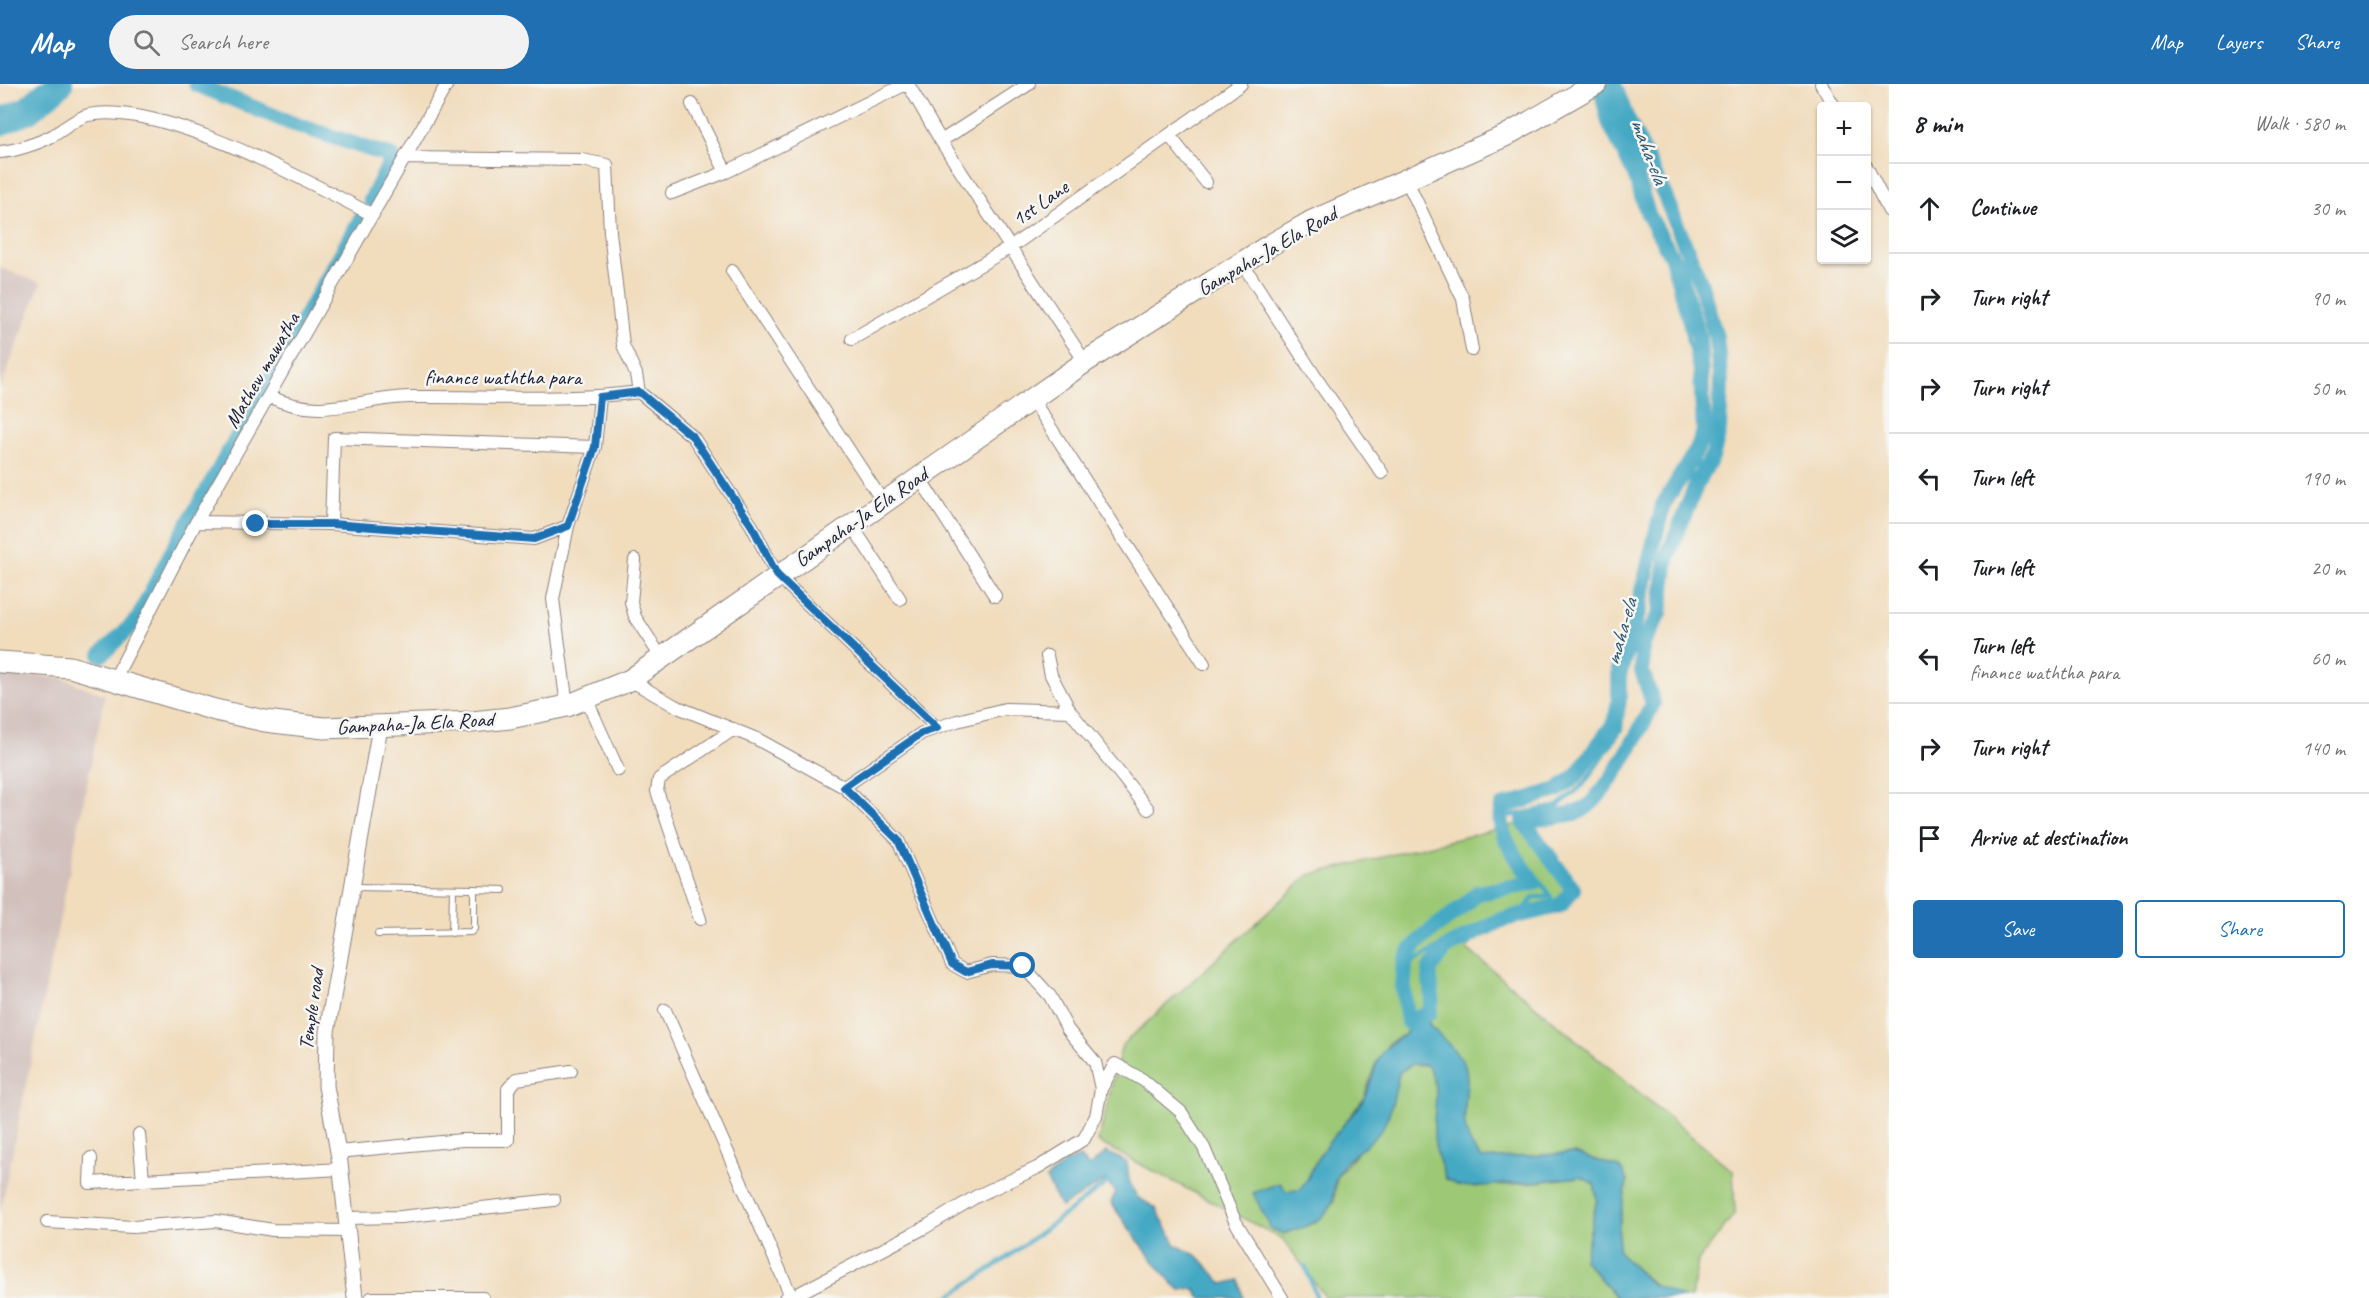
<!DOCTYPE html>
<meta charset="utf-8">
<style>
:root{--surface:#fff;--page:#f2f2f2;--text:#202124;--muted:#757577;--line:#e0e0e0;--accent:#1f6fb2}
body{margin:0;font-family:Caveat,sans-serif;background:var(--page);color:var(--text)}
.controls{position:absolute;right:18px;top:18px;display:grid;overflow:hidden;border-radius:6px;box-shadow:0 2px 4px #0004}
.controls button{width:54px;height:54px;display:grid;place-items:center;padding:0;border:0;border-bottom:2px solid var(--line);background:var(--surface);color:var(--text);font:30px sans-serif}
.stop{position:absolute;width:18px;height:18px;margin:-14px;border:4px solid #1f6fb2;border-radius:50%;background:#fff}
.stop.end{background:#1f6fb2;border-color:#fff;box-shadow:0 2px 6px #0008}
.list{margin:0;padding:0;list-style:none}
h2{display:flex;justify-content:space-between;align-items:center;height:78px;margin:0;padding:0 24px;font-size:26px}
h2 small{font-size:20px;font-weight:400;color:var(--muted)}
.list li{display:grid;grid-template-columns:39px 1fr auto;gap:18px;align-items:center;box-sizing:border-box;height:90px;padding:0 24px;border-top:2px solid var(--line)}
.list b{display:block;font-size:22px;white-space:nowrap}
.list p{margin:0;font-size:20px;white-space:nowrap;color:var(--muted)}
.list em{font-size:20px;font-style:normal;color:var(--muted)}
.actions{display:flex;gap:12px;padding:18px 24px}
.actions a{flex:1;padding:14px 0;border:2px solid var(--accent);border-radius:6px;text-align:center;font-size:21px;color:var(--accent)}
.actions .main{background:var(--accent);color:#fff}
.icon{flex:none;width:33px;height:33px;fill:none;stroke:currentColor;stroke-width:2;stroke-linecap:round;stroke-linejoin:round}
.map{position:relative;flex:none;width:1889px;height:1214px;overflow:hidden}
header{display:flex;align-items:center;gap:36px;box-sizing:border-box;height:84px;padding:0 30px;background:var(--accent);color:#fff}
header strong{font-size:28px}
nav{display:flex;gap:33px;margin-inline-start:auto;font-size:21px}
.search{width:420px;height:54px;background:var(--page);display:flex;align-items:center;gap:15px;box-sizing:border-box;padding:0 21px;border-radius:33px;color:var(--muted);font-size:22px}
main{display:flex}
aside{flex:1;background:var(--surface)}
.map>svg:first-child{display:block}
.industrial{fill:#d1c0bc}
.green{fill:#9dc976;stroke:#607658;stroke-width:1.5}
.water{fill:#44a9c4;stroke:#336680;stroke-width:1.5}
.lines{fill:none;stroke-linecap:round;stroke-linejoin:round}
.stream{stroke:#44a9c4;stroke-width:4.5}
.canal{stroke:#44a9c4;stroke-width:16}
.river{stroke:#44a9c4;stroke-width:28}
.service-casing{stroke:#8a7f7c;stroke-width:8}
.minor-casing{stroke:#8a7f7c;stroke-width:14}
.tertiary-casing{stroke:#8a7f7c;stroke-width:17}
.trunk-casing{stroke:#8a7f7c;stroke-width:23}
.service{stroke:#fff;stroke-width:6}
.minor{stroke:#fff;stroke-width:12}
.tertiary{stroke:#fff;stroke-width:15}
.trunk{stroke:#fff;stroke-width:21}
.route{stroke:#1f6fb2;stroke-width:8}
.labels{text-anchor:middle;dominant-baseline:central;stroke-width:5;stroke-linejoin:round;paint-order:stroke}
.street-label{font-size:21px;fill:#22223b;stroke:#f6f6f2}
.water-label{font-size:22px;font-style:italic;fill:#305872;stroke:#f6f6f2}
</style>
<header>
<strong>Map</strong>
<div class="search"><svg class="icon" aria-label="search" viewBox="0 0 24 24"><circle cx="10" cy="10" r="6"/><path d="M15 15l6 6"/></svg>Search here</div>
<nav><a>Map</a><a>Layers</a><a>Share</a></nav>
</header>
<main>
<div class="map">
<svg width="1889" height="1214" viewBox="0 0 1889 1214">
<rect width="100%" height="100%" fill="#f6f6f2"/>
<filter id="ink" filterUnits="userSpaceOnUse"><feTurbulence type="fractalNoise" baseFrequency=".0167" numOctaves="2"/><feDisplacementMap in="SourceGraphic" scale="12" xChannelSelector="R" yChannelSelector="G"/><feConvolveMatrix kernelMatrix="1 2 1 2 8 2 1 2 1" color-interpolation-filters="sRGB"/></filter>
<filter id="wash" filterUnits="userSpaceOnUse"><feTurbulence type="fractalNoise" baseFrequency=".008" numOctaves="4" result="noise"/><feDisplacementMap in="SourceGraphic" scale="24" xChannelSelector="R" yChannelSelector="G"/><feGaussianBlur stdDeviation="1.35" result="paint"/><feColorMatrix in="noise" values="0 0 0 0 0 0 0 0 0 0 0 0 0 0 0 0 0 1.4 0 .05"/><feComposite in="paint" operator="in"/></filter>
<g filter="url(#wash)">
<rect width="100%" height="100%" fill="#f1dcbc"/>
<path class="industrial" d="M0,184L41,199L0,305Z
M0,589L62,594L105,611L0,1130Z"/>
<path class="green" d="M1522,739L1573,805L1565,823L1501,836L1466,864L1733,1087L1735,1129L1698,1177L1691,1214C1661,1214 1638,1187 1618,1167L1619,1142L1627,1098L1618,1084L1574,1069L1481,1075C1449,1041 1475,1013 1463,980C1460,971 1438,950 1429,941V930L1406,950L1390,958L1375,981L1364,1014L1317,1075L1310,1094L1300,1106L1286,1107L1284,1150L1334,1118L1337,1092L1362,1063L1394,1011L1399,988L1412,980L1427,981L1436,996V1015L1499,1102L1581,1093L1594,1099L1597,1114L1584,1176L1617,1214H1326L1283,1155L1098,1058L1122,961L1309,791Z"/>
<path class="water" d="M1429,929V941C1439,951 1455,965 1462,976C1478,1000 1447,1040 1482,1075L1574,1069L1618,1083L1624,1089L1627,1098L1619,1142L1618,1167L1651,1200L1684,1214H1617L1584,1176L1597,1115L1594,1100L1582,1093L1473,1103L1459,1102L1446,1095C1440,1080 1434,1065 1434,1049C1433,1021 1442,1007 1427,981L1412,980L1399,989C1395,1007 1392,1030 1381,1046C1370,1062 1345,1072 1337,1092C1331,1107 1337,1118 1325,1130C1315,1142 1298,1144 1284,1150L1271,1145L1253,1109L1280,1099L1286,1107L1300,1106C1309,1095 1311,1086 1318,1074C1330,1052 1350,1037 1363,1016C1381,984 1367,971 1406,950L1408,938Z
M1106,1068L1127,1078L1129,1096L1137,1113L1156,1124L1176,1161L1198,1172L1223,1200L1239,1196L1243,1214H1201L1194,1205C1190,1204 1185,1206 1181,1206C1171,1204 1120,1132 1111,1119L1115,1108L1106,1096L1061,1123L1046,1095L1066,1078L1080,1073L1089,1083Z"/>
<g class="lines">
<path class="stream" d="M1413,943L1409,910L1411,879L1491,834L1523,827L1534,813H1551L1512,758L1503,733L1558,722L1583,701L1621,646L1625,591L1644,530L1668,416L1697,387L1699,310L1685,241L1640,82L1602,0
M1305,1182L1317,1214
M947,1214L1005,1175L1112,1095"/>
<path class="canal" d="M196,0L291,39L393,73L371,116
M1597,0L1602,9L1609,38L1635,91L1648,130L1678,184L1699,254L1704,348L1697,365L1663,421L1630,557L1619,584V617L1615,638L1575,693L1557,706L1502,723C1494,750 1520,777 1534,799L1477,809C1457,832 1423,846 1407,872C1398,889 1406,920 1408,938L1429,929L1432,914L1429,886L1446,864L1501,836L1561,821L1573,805L1523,737C1540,734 1560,733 1578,728C1603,720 1642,643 1653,619L1642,587V561L1660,529L1667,474L1697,399L1713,371L1719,346L1721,299L1716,253L1700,197L1664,110L1625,30L1614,0
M101,571L138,535L167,477L362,133"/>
<path class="river" d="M0,38L28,26L59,0"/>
</g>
</g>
<g filter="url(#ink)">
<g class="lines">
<defs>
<path id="service" d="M353,803L474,805V845L471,848L378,850
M474,805L503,806
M452,849L453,805"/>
<path id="minor" d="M908,0L941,57L1085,278
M1821,0L1834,22
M692,20L726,88
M1169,51L1206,98
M941,57L1029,0
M0,68C15,67 39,59 52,52C63,46 76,34 88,31C161,16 306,97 373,131
M406,74L582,76L607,81L610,148L623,261L636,290L639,308L693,353L752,442L777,491L937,644
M1866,82L1889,127
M1406,95L1463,215L1472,266
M672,109L726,88L906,0
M1242,179L1318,297L1382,389
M732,187L883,418
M852,255L1011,163L1241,0
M270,313C324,337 358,314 409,313C486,312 563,318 639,308
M1032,315L1204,580
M919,393L995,512
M196,438L331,440L534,455L568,442
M331,440L334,354L595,363
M851,440L900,515
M635,476L631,518L635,533L661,573
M1047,572L1051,591L1070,627
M115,594L194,442L447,0
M630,596L675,622L757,655L844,703L898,756L952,880L966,888L992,881L1023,882L1050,912L1068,946L1095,978L1101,1005L1096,1032L1084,1055L1037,1084L977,1112L924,1144L792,1213L785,1214
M586,614L618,686
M567,622L553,515L568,442L595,363L600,313
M844,703L922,649L957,637L1005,625L1070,627L1148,725
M700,835L657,707L659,695L734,645
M665,926L792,1214
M1101,1005L1115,980L1143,996L1181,1028L1204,1064L1235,1137L1282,1214
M139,1050L143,1096
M338,1068L462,1056H508V1005L517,995L571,987
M91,1074L90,1099L341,1085
M347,1134L401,1133L554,1116
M47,1138L133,1143L216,1137L273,1146L348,1147
M371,1214H483"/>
<path id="tertiary" d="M355,1214L340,1079L326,1002L327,948L380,643"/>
<path id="trunk" d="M0,578L70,583L215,626L265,637L324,644L472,638L510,634L567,622L630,596L1085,278L1265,164L1312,137L1505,52L1596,0"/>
</defs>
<use href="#service" class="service-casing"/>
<use href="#minor" class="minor-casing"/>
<use href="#tertiary" class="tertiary-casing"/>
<use href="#trunk" class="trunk-casing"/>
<use href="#service" class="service"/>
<use href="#minor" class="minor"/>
<use href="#tertiary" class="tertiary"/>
<use href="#trunk" class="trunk"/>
</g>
</g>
<g class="lines" filter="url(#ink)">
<path class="route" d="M256,440H332L534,455L568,442L595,363L600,313L639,308L693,353L752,442L777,491L937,644L922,649L844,703L898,756L952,880L966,888L992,881L1023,882"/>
</g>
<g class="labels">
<g class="street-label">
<text transform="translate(1040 119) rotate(-35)">1st Lane</text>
<text transform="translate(1267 167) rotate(-30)">Gampaha-Ja Ela Road</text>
<text transform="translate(262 286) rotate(-60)">Mathew mawatha</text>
<text x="503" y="293">finance waththa para</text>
<text transform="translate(861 433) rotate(-35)">Gampaha-Ja Ela Road</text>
<text transform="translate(415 639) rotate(-3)">Gampaha-Ja Ela Road</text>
<text transform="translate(311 925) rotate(-82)">Temple road</text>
</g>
<g class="water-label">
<text transform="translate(1649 67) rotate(69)">maha-ela</text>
<text transform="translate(1621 548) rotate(-74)">maha-ela</text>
</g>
</g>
</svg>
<div class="controls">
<button>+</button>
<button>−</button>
<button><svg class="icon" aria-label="layers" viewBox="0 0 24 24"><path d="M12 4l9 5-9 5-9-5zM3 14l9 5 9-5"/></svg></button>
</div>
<div class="stop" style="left:1023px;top:882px"></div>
<div class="stop end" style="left:256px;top:440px"></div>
</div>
<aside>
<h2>8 min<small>Walk · 580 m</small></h2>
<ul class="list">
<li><svg class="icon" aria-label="ahead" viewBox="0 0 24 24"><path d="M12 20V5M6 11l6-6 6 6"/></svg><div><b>Continue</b></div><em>30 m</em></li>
<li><svg class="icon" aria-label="right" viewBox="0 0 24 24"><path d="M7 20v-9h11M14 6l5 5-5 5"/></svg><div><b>Turn right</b></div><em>90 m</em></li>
<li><svg class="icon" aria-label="right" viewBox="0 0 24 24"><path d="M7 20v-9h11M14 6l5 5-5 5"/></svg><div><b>Turn right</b></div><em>50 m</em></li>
<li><svg class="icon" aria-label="left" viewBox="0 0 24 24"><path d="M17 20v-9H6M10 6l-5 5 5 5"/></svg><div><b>Turn left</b></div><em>190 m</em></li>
<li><svg class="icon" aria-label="left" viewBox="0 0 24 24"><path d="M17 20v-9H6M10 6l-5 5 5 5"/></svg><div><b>Turn left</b></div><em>20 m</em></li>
<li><svg class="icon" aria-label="left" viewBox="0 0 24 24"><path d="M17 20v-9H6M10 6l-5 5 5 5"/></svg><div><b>Turn left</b><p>finance waththa para</p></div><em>60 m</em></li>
<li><svg class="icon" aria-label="right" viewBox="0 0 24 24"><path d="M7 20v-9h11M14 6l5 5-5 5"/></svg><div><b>Turn right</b></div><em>140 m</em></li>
<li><svg class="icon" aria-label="arrive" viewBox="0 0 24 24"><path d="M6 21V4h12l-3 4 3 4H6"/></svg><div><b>Arrive at destination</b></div></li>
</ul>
<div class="actions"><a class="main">Save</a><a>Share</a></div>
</aside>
</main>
